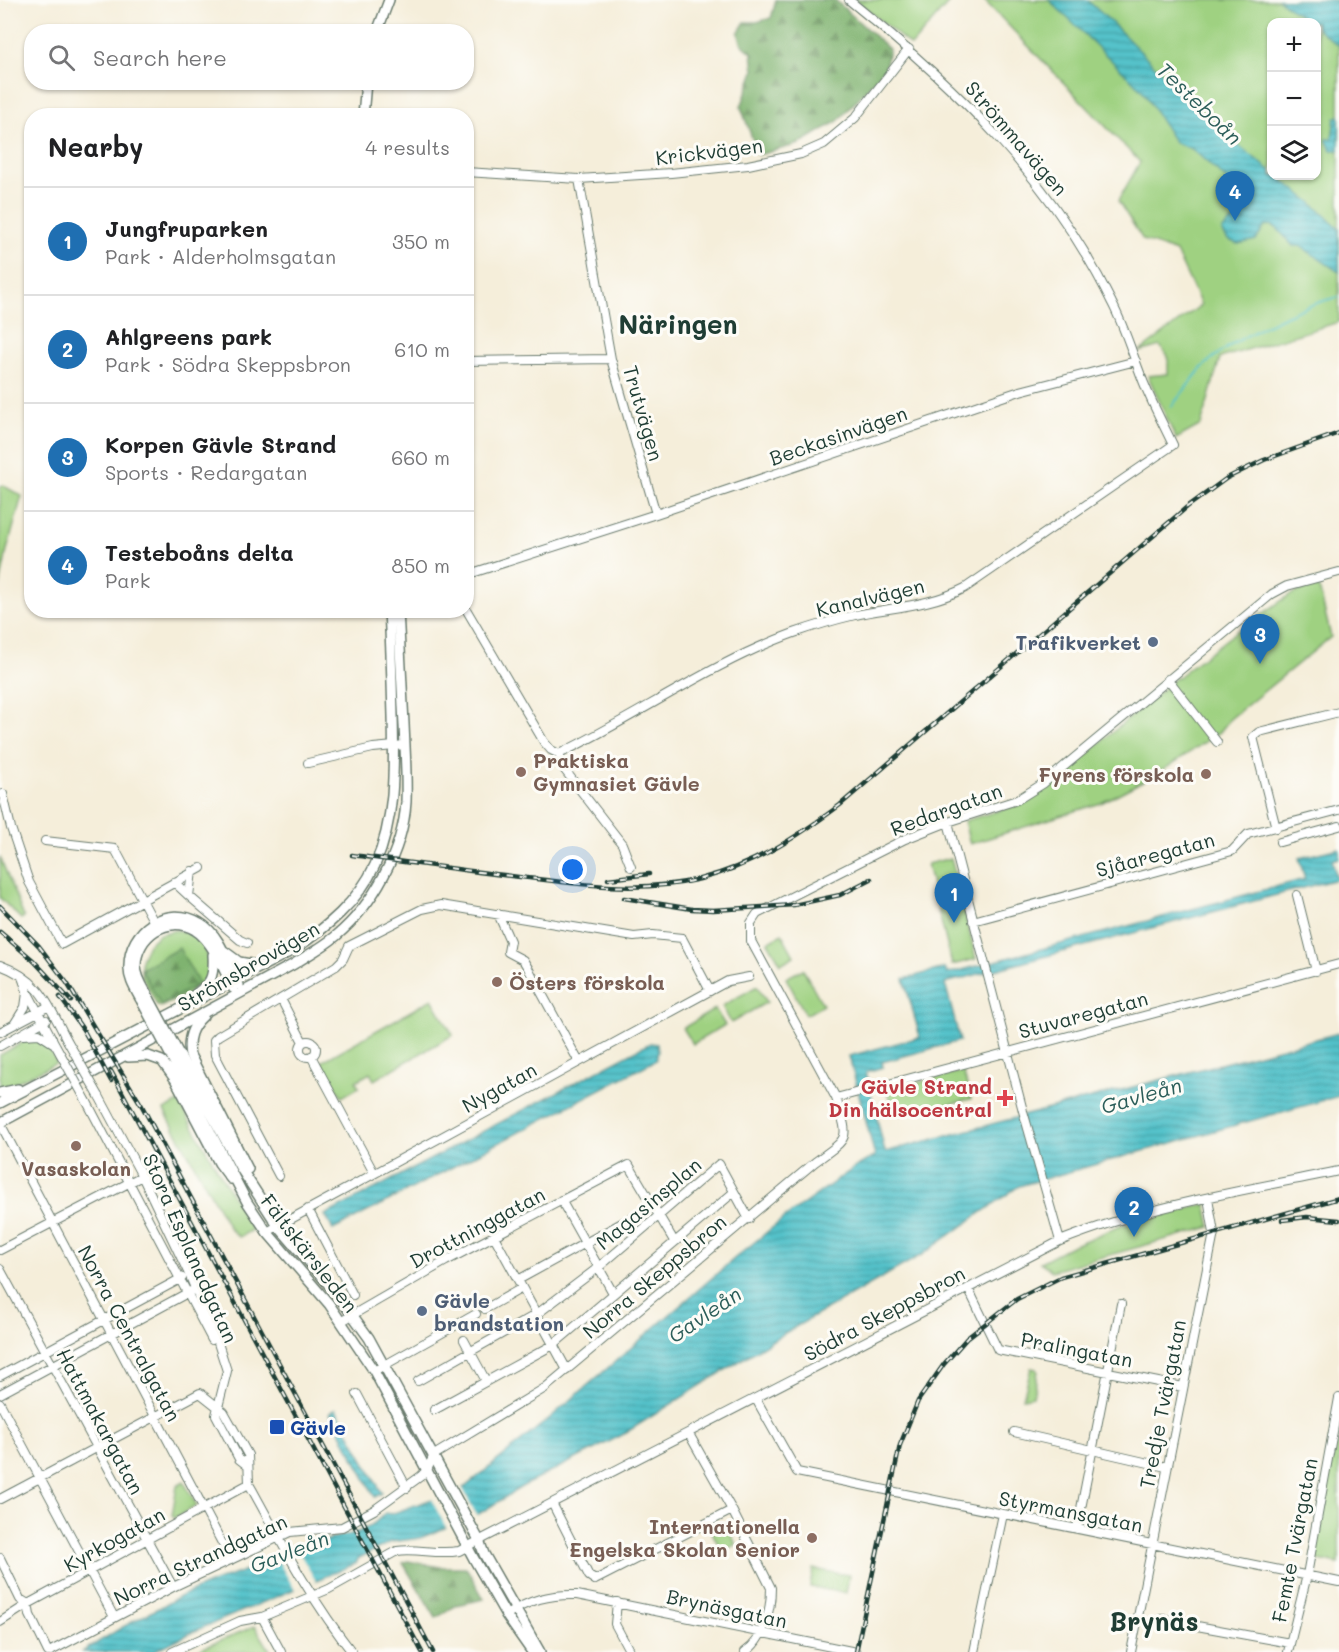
<!DOCTYPE html>
<meta charset="utf-8">
<style>
:root{--surface:#fff;--page:#f6f6f6;--text:#202124;--muted:#757577;--line:#e0e0e0;--accent:#1f6fb2}
body{margin:0;font-family:Mali,sans-serif;background:var(--page);color:var(--text)}
.controls{position:absolute;right:18px;top:18px;display:grid;overflow:hidden;border-radius:12px;box-shadow:0 2px 4px #0004}
.controls button{width:54px;height:54px;display:grid;place-items:center;padding:0;border:0;border-bottom:2px solid var(--line);background:var(--surface);color:var(--text);font:30px sans-serif}
.you{position:absolute;left:573px;top:870px;width:21px;height:21px;margin:-15px;border:4px solid #fff;border-radius:50%;background:#1a73e8;box-shadow:0 0 0 9px #1a73e833}
.badge{display:grid;place-items:center;width:39px;height:39px;border-radius:50%;background:var(--accent);color:#fff;font-size:20px;font-weight:700}
.pin{position:absolute;translate:-50% -50px;filter:drop-shadow(0 2px 3px #0008)}
.pin::after{content:'';position:absolute;top:32px;width:21px;height:18px;background:inherit;clip-path:polygon(0 0,100% 0,50% 100%)}
.list{margin:0;padding:0;list-style:none}
h2{display:flex;justify-content:space-between;align-items:center;height:78px;margin:0;padding:0 24px;font-size:26px}
h2 small{font-size:20px;font-weight:400;color:var(--muted)}
.list li{display:grid;grid-template-columns:39px 1fr auto;gap:18px;align-items:center;box-sizing:border-box;height:108px;padding:0 24px;border-top:2px solid var(--line)}
.list b{display:block;font-size:22px;white-space:nowrap}
.list p{margin:0;font-size:20px;white-space:nowrap;color:var(--muted)}
.list em{font-size:20px;font-style:normal;color:var(--muted)}
.icon{flex:none;width:33px;height:33px;fill:none;stroke:currentColor;stroke-width:2;stroke-linecap:round;stroke-linejoin:round}
.map{position:relative;flex:none;width:1339px;height:1652px;overflow:hidden}
.search{position:absolute;background:var(--surface);box-shadow:0 2px 4px #0004;left:24px;top:24px;width:450px;height:66px;display:flex;align-items:center;gap:15px;box-sizing:border-box;padding:0 21px;border-radius:24px;color:var(--muted);font-size:22px}
.panel{position:absolute;background:var(--surface);box-shadow:0 2px 4px #0004;left:24px;top:108px;width:450px;height:510px;border-radius:24px}
.map>svg:first-child{display:block}
.green{fill:#9fd181;stroke:#5f875a;stroke-width:1.5;fill-rule:evenodd}
.forest{fill:url(#forest-firs);stroke:#4f7852;stroke-width:1.5}
.water{fill:url(#water-rules);stroke:#3a807f;stroke-width:1.5}
.pier{fill:#f5eeda}
.lines{fill:none;stroke-linecap:round;stroke-linejoin:round}
.stream{stroke:#54c2ca;stroke-width:2}
.minor-casing{stroke:#6a7b6e;stroke-width:10}
.major-casing{stroke:#6a7b6e;stroke-width:12}
.minor{stroke:#fff;stroke-width:8}
.major{stroke:#fff;stroke-width:9}
.rail-casing{stroke:#1f3d34;stroke-width:4.5}
.rail{stroke:#fdfcf7;stroke-width:2;stroke-dasharray:7;stroke-linecap:butt}
.minor-bridge-casing{stroke:#6a7b6e;stroke-width:10;stroke-linecap:butt}
.major-bridge-casing{stroke:#6a7b6e;stroke-width:12;stroke-linecap:butt}
.minor-bridge{stroke:#fff;stroke-width:8}
.major-bridge{stroke:#fff;stroke-width:9}
.service-dot{fill:#5c6f8a;stroke:#fdfcf7;stroke-width:2}
.education-dot{fill:#8d6e63;stroke:#fdfcf7;stroke-width:2}
.health-dot{fill:#e0444e;stroke:#fdfcf7;stroke-width:2}
.transit-dot{fill:#1a4fb4;stroke:#fdfcf7;stroke-width:2}
.labels{text-anchor:middle;dominant-baseline:central;stroke-width:6;stroke-linejoin:round;paint-order:stroke}
.street-label{font-size:20px;fill:#1f3d34;stroke:#fdfcf7}
.service-label{font-size:20px;font-weight:bold;fill:#4e5e75;stroke:#fdfcf7;text-anchor:end}
.education-label{font-size:20px;font-weight:bold;fill:#785e54;stroke:#fdfcf7;text-anchor:start}
.health-label{font-size:20px;font-weight:bold;fill:#be3a42;stroke:#fdfcf7;text-anchor:end}
.transit-label{font-size:20px;font-weight:bold;fill:#164399;stroke:#fdfcf7;text-anchor:start}
.water-label{font-size:21px;font-style:italic;fill:#2c5e5a;stroke:#fdfcf7}
.district-label{font-size:26px;font-weight:bold;fill:#1f3d34;stroke:#fdfcf7}
</style>
<div class="map">
<svg width="1339" height="1652" viewBox="0 0 1339 1652">
<defs>
<pattern id="forest-firs" width="22" height="20" patternUnits="userSpaceOnUse" patternTransform="scale(1.5)"><rect width="22" height="20" fill="#7fb36f"/><path d="M5 1l3.5 6h-7zM16 11l3.5 6h-7z" fill="#67935c"/></pattern>
<pattern id="water-rules" width="6" height="5" patternUnits="userSpaceOnUse" patternTransform="scale(1.5)"><rect width="6" height="5" fill="#54c2ca"/><path d="M0 2.5h6" fill="none" stroke="#459fa5"/></pattern>
</defs>
<rect width="100%" height="100%" fill="#fdfcf7"/>
<filter id="ink" filterUnits="userSpaceOnUse"><feTurbulence type="fractalNoise" baseFrequency=".0167" numOctaves="2"/><feDisplacementMap in="SourceGraphic" scale="12" xChannelSelector="R" yChannelSelector="G"/><feConvolveMatrix kernelMatrix="1 2 1 2 8 2 1 2 1" color-interpolation-filters="sRGB"/></filter>
<filter id="wash" filterUnits="userSpaceOnUse"><feTurbulence type="fractalNoise" baseFrequency=".008" numOctaves="4" result="noise"/><feDisplacementMap in="SourceGraphic" scale="24" xChannelSelector="R" yChannelSelector="G"/><feGaussianBlur stdDeviation="1.35" result="paint"/><feColorMatrix in="noise" values="0 0 0 0 0 0 0 0 0 0 0 0 0 0 0 0 0 1.4 0 .05"/><feComposite in="paint" operator="in"/></filter>
<g filter="url(#wash)">
<rect width="100%" height="100%" fill="#f5eeda"/>
<path class="green" d="M856,0H951L911,46Z
M984,0H1339V322L1220,358L1201,425L1176,439L1148,376L1168,374V356L1160,346L1139,352L1201,305L1176,252L1143,240L1118,201L1140,162ZM1272,22H1316V176H1272Z
M2,485L22,496L7,550L0,586V487Z
M1318,583L1331,637L1230,719L1220,732L1160,772L1101,803L970,844L964,821L1017,805L1048,787L1175,679L1237,631L1290,595Z
M0,857L24,917L21,919L0,898Z
M951,858L976,959L952,965L927,864Z
M176,930C205,936 209,947 209,975L189,993L161,1007L157,1005L141,975V959L148,944L160,934Z
M782,934L794,956L781,964L768,942Z
M803,969L823,1005L806,1015L786,978Z
M757,986L767,1002L731,1023L722,1006Z
M432,999L453,1035L374,1080L370,1073L356,1081L359,1087L342,1097L321,1062Z
M715,1009L725,1025L693,1044L683,1028Z
M27,1040C45,1038 49,1048 57,1063L10,1085L0,1086V1055Z
M963,1071L971,1099L901,1115L886,1091Z
M179,1102L252,1230L239,1237L230,1229L164,1110Z
M1206,1204L1211,1227L1052,1271L1040,1262L1069,1247L1120,1226Z
M1031,1368L1036,1369L1038,1371L1033,1396L1023,1398Z
M1335,1444L1339,1445V1564L1313,1559Z
M184,1482L197,1506L174,1518L172,1515L177,1486Z
M727,1525L736,1545L722,1552L712,1532Z
M813,1569L849,1575L846,1593L810,1587Z
M255,1626L271,1652H193Z"/>
<path class="forest" d="M776,0H835L889,49L885,69L838,121L799,144L758,155L741,107L754,71L752,53L742,44L738,33L745,22H757L771,18Z
M179,948L199,984L161,1005L141,969Z
M408,1561L440,1567H466L484,1599L457,1605L436,1618L403,1563Z"/>
<path class="water" d="M1049,0H1087L1109,20L1219,130L1271,171L1272,176H1277L1311,202L1339,229V272L1300,246H1293L1277,228L1271,225L1265,226L1256,240L1238,244L1228,240L1222,231C1230,220 1249,211 1244,195L1192,149L1175,143L1142,90Z
M1279,0H1334L1339,3V46L1317,28L1316,22H1309Z
M1339,116V150H1331L1326,139H1332L1335,118Z
M1339,848V858L1332,860L1337,879L945,983L960,1041L882,1062L883,1067L866,1072L885,1152L1339,1033V1096L1019,1186L923,1254L776,1338L622,1435L523,1486L477,1515L420,1538L391,1542L359,1558L355,1564L197,1630L152,1652H82L121,1628L181,1596L214,1582L336,1537C355,1535 373,1527 385,1513L391,1514L465,1487L551,1417L735,1258L783,1219L854,1168L875,1156L849,1056L920,1037L904,979L945,968L947,974L1305,879L1299,858Z
M650,1043L657,1044L658,1051L656,1060L333,1230L325,1215Z
M336,1409L382,1493L375,1497L330,1413Z"/>
<path class="pier" d="M461,1485L478,1518L448,1531L430,1497Z
M297,1549L316,1581L295,1590L276,1557Z"/>
<g class="lines">
<path class="stream" d="M1171,407C1182,394 1192,379 1203,367C1227,342 1305,303 1339,297"/>
</g>
</g>
<g filter="url(#ink)">
<g class="lines">
<defs>
<path id="minor" d="M466,172L579,179L671,173L748,165L801,154L824,144L855,118L909,49
M579,179L611,359L656,514
M466,361L611,359
M466,575L656,514L1020,391L1136,361
M466,609L544,742L551,750L559,754L564,769L622,844L631,867
M1168,679L1217,742
M559,754C638,716 711,663 794,633C814,626 834,620 855,615C893,607 930,606 965,588L1173,445C1164,426 1154,407 1146,388C1134,360 1126,330 1112,303C1052,179 955,86 849,0
M308,763L373,748L405,745
M3,794L11,828L29,882L62,944L201,868
M948,822L1023,1111L1060,1241
M1276,828L1253,737L1259,732L1339,712
M45,841L115,849L157,928
M1280,842L1339,826
M192,871L189,896L240,940L247,943
M174,882L189,896
M1297,895L1316,971
M498,914L510,941L508,952L523,960L528,968L579,1062
M973,921L1232,851L1248,834L1339,810
M0,965C41,980 48,1004 67,1040
M22,977L27,991L56,1046
M281,999L303,1042
M15,1023L25,1007L27,993
M0,1032L49,1006
M23,1035L39,1034L53,1043
M300 1049a8 8 0 1 1 16 0a8 8 0 1 1-16 0Z
M0,1046L46,1020
M311,1056L374,1173
M99,1096L142,1176L189,1274L218,1343L227,1371L216,1415L239,1459L248,1466
M836,1098L1339,964
M87,1102L212,1340
M0,1123L231,1560
M279,1176L215,1055L214,1040L218,1036L336,966L343,959L349,946L422,909L441,905L634,937L653,935L682,938L710,991
M561,1200L613,1293
M308,1209L353,1295
M267,1232L728,981L749,977
M494,1236L567,1370
M0,1250L142,1176
M0,1269L173,1587
M518,1280L653,1206
M968,1288L998,1350L1183,1387
M485,1309L522,1288
M342,1321L446,1261L629,1165L674,1241
M464,1340L486,1381
M374,1371L476,1314
M0,1376L182,1278
M418,1381L537,1314L599,1267L719,1164L749,1219
M0,1394L191,1291
M357,1394L407,1488
M756,1399L797,1472L1339,1582
M0,1403L114,1617
M434,1410L553,1345L734,1192
M1014,1432L1166,1467
M689,1434L732,1510L771,1588C771,1609 764,1640 745,1652
M0,1499L200,1393L224,1412L248,1455L249,1484L253,1491C283,1546 313,1603 352,1652
M552,1503L589,1576L595,1580
M1077,1529L1121,1304
M0,1558L20,1599L28,1604
M595,1580L732,1510
M617,1602L615,1624L630,1652
M28,1604L30,1615L48,1652
M506,1615C529,1600 549,1594 577,1595L856,1652
M262,1617L281,1652
M1161,1619L1184,1621L1197,1626L1290,1643
M0,1622L28,1604L245,1486
M49,1652L173,1587L290,1532L342,1527L374,1510L421,1476L427,1470L434,1455L545,1388L815,1162C851,1136 849,1140 836,1098L751,941V923L757,914L905,839L948,822L1017,800L1044,783L1272,594L1287,586L1339,572
M172,1652L240,1621L262,1617L329,1589L397,1551C417,1548 438,1555 459,1551L1060,1241C1149,1205 1245,1190 1339,1171
M974,1652L1003,1514
M1131,1652L1214,1233L1208,1198
M1288,1652L1307,1575L1339,1398"/>
<path id="major" d="M377,32L389,0
M363,116L366,82
M224,951L239,962L263,966
M148,996C143,987 136,977 136,966C136,936 168,914 195,930C211,939 225,971 233,988
M141,1000C135,989 128,978 129,966C129,930 167,903 200,923C221,935 228,965 239,985
M184,1003C205,985 215,987 213,955
M203,1016C191,1027 187,1039 190,1055L248,1169
M179,1054L240,1167L278,1226L337,1294L369,1338L479,1540L484,1554L540,1652
M128,1057L148,1056L162,1061L175,1079L219,1163L231,1179
M172,1058L247,1202L267,1232L329,1304L374,1371L474,1559L506,1615L532,1652
M0,1093L18,1089
M0,1103L293,950C326,928 358,902 375,865C396,818 394,766 393,716C392,681 391,646 389,610
M0,1123L294,964C308,955 323,947 336,936C373,905 403,851 406,802C407,776 405,750 404,724C402,686 400,648 398,610"/>
</defs>
<use href="#minor" class="minor-casing"/>
<use href="#major" class="major-casing"/>
<use href="#minor" class="minor"/>
<use href="#major" class="major"/>
<defs>
<path id="rail" d="M352,855C413,863 475,872 537,879C592,886 646,892 700,879C754,865 796,838 840,805L1187,507L1227,478L1264,460L1339,433
M608,879L649,874
M624,898L692,909L713,910L794,905L840,895L871,879
M0,906L39,946L67,983L142,1106L433,1652
M0,932L33,960L71,1001
M60,997L84,1031L111,1081
M111,1071L422,1652
M1282,1220L1307,1217L1339,1220
M856,1652L900,1445L918,1401L944,1364L967,1338L1017,1299L1061,1277L1339,1198"/>
</defs>
<use href="#rail" class="rail-casing"/>
<use href="#rail" class="rail"/>
<defs>
<path id="minor-bridge" d="M67,1040L99,1096
M56,1046L87,1102"/>
<path id="major-bridge" d="M148,996L179,1054
M141,1000L172,1058"/>
</defs>
<use href="#minor-bridge" class="minor-bridge-casing"/>
<use href="#major-bridge" class="major-bridge-casing"/>
<use href="#minor-bridge" class="minor-bridge"/>
<use href="#major-bridge" class="major-bridge"/>
</g>
</g>
<g class="service-dot">
<circle cx="1153" cy="642" r="6"/>
<circle cx="422" cy="1311" r="6"/>
</g>
<g class="education-dot">
<circle cx="521" cy="772" r="6"/>
<circle cx="1206" cy="774" r="6"/>
<circle cx="497" cy="982" r="6"/>
<circle cx="76" cy="1146" r="6"/>
<circle cx="812" cy="1538" r="6"/>
</g>
<path class="health-dot" d="M1002 1089h6v6h6v6h-6v6h-6v-6h-6v-6h6z"/>
<rect class="transit-dot" x="269" y="1419" width="16" height="16" rx="3"/>
<g class="labels">
<g class="street-label">
<text transform="translate(1017 138) rotate(49)">Strömmavägen</text>
<text transform="translate(709 151) rotate(-7)">Krickvägen</text>
<text transform="translate(644 413) rotate(74)">Trutvägen</text>
<text transform="translate(838 435) rotate(-19)">Beckasinvägen</text>
<text transform="translate(870 597) rotate(-13)">Kanalvägen</text>
<text transform="translate(946 809) rotate(-20)">Redargatan</text>
<text transform="translate(1155 854) rotate(-15)">Sjåaregatan</text>
<text transform="translate(248 966) rotate(-30)">Strömsbrovägen</text>
<text transform="translate(1083 1014) rotate(-15)">Stuvaregatan</text>
<text transform="translate(499 1087) rotate(-29)">Nygatan</text>
<text transform="translate(648 1203) rotate(-40)">Magasinsplan</text>
<text transform="translate(477 1227) rotate(-28)">Drottninggatan</text>
<text transform="translate(191 1248) rotate(66)">Stora Esplanadgatan</text>
<text transform="translate(310 1253) rotate(52)">Fältskärsleden</text>
<text transform="translate(654 1276) rotate(-40)">Norra Skeppsbron</text>
<text transform="translate(884 1313) rotate(-28)">Södra Skeppsbron</text>
<text transform="translate(130 1333) rotate(62)">Norra Centralgatan</text>
<text transform="translate(1077 1349) rotate(11)">Pralingatan</text>
<text transform="translate(1162 1404) rotate(-79)">Tredje Tvärgatan</text>
<text transform="translate(101 1421) rotate(62)">Hattmakargatan</text>
<text transform="translate(1071 1511) rotate(11)">Styrmansgatan</text>
<text transform="translate(114 1539) rotate(-29)">Kyrkogatan</text>
<text transform="translate(1294 1540) rotate(-79)">Femte Tvärgatan</text>
<text transform="translate(200 1559) rotate(-25)">Norra Strandgatan</text>
<text transform="translate(727 1608) rotate(12)">Brynäsgatan</text>
</g>
<g class="service-label">
<text x="1141" y="642">Trafikverket</text>
<text x="434" y="1300" text-anchor="start">Gävle<tspan x="434" dy="23">brandstation</tspan></text>
</g>
<g class="education-label">
<text x="533" y="760">Praktiska<tspan x="533" dy="23">Gymnasiet Gävle</tspan></text>
<text x="1194" y="774" text-anchor="end">Fyrens förskola</text>
<text x="509" y="982">Östers förskola</text>
<text x="76" y="1168" text-anchor="middle">Vasaskolan</text>
<text x="800" y="1526" text-anchor="end">Internationella<tspan x="800" dy="23">Engelska Skolan Senior</tspan></text>
</g>
<g class="health-label">
<text x="992" y="1086">Gävle Strand<tspan x="992" dy="23">Din hälsocentral</tspan></text>
</g>
<g class="transit-label">
<text x="290" y="1427">Gävle</text>
</g>
<g class="water-label">
<text transform="translate(1200 103) rotate(44)">Testeboån</text>
<text transform="translate(1141 1095) rotate(-16)">Gavleån</text>
<text transform="translate(704 1314) rotate(-34)">Gavleån</text>
<text transform="translate(289 1551) rotate(-21)">Gavleån</text>
</g>
<g class="district-label">
<text x="678" y="324">Näringen</text>
<text x="1154" y="1621">Brynäs</text>
</g>
</g>
</svg>
<div class="controls">
<button>+</button>
<button>−</button>
<button><svg class="icon" aria-label="layers" viewBox="0 0 24 24"><path d="M12 4l9 5-9 5-9-5zM3 14l9 5 9-5"/></svg></button>
</div>
<div class="you"></div>
<div class="pin badge" style="left:954px;top:923px">1</div>
<div class="pin badge" style="left:1134px;top:1237px">2</div>
<div class="pin badge" style="left:1260px;top:664px">3</div>
<div class="pin badge" style="left:1235px;top:221px">4</div>
<div class="search"><svg class="icon" aria-label="search" viewBox="0 0 24 24"><circle cx="10" cy="10" r="6"/><path d="M15 15l6 6"/></svg>Search here</div>
<section class="panel">
<h2>Nearby<small>4 results</small></h2>
<ul class="list">
<li><span class="badge">1</span><div><b>Jungfruparken</b><p>Park · Alderholmsgatan</p></div><em>350 m</em></li>
<li><span class="badge">2</span><div><b>Ahlgreens park</b><p>Park · Södra Skeppsbron</p></div><em>610 m</em></li>
<li><span class="badge">3</span><div><b>Korpen Gävle Strand</b><p>Sports · Redargatan</p></div><em>660 m</em></li>
<li><span class="badge">4</span><div><b>Testeboåns delta</b><p>Park</p></div><em>850 m</em></li>
</ul>
</section>
</div>
